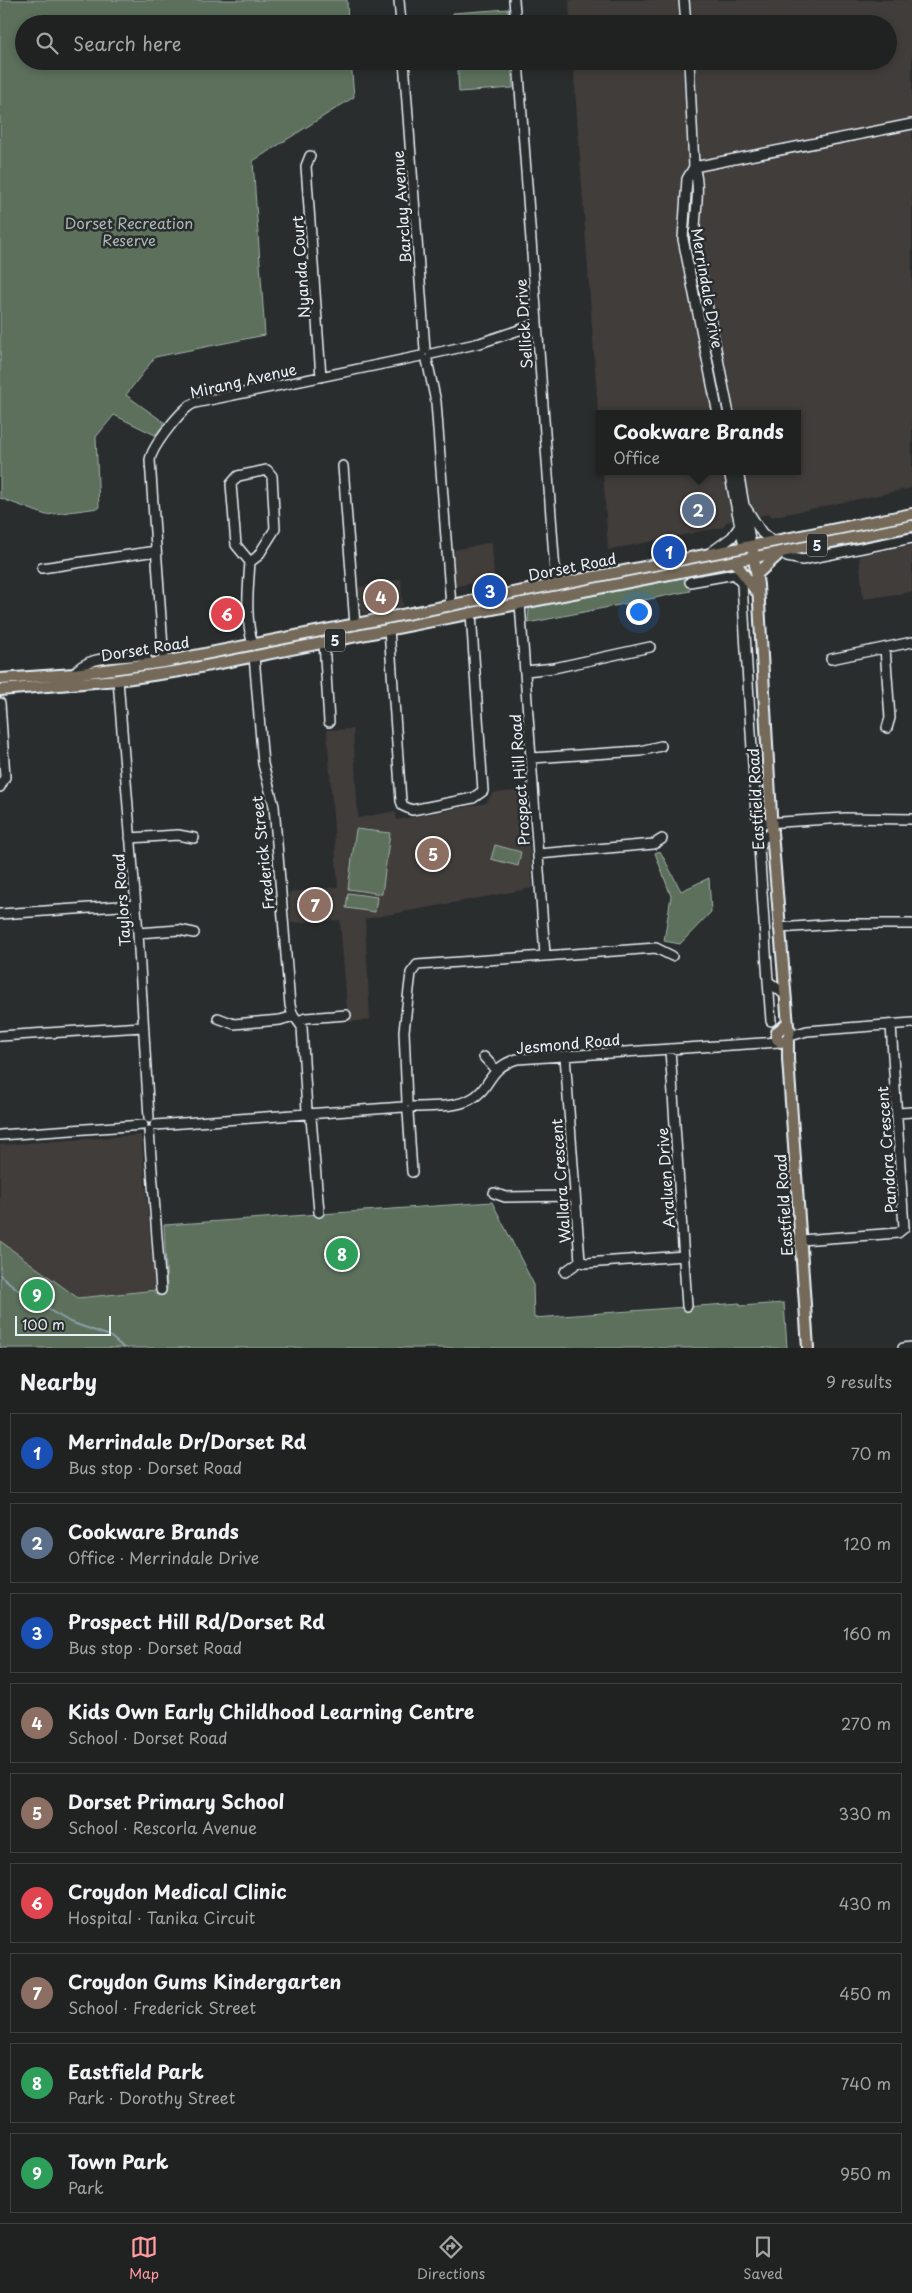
<!DOCTYPE html>
<meta charset="utf-8">
<style>
:root{--surface:#202222;--page:#2d2f2f;--text:#f1f3f6;--muted:#a2a4a5;--line:#3d3f40;--accent:#ff9aa2}
body{margin:0;font-family:"Playpen Sans",sans-serif;background:var(--page);color:var(--text)}
.scale{position:absolute;left:15px;bottom:12px;width:96px;box-sizing:border-box;padding-left:5px;border:2px solid #e8f1f8;border-top:0;font-size:14px;line-height:18px;white-space:nowrap;color:#e8f1f8;-webkit-text-stroke:4px #2a2d2e;paint-order:stroke}
.you{position:absolute;left:638px;top:611px;width:18px;height:18px;margin:-12px;border:4px solid #fff;border-radius:50%;background:#1a73e8;box-shadow:0 0 0 8px #1a73e833}
.badge{display:grid;place-items:center;width:32px;height:32px;border-radius:50%;background:var(--accent);color:#fff;font-size:16px;font-weight:700}
.pin{position:absolute;translate:-50% -50%;border:2px solid #fff;box-shadow:0 1px 5px #0006}
.popup{position:absolute;left:596px;top:410px;width:205px;height:65px;box-sizing:border-box;display:grid;place-content:center;border-radius:0px;background:var(--surface);filter:drop-shadow(0 1px 4px #0005);font-size:16px;white-space:nowrap;color:var(--muted)}
.popup b{font-size:19px;color:var(--text)}
.popup::after{content:'';position:absolute;left:50%;top:100%;margin-left:-10px;border:10px solid transparent;border-top-color:var(--surface)}
.list{margin:0;padding:0;list-style:none}
h2{display:flex;justify-content:space-between;align-items:center;height:65px;margin:0;padding:0 20px;font-size:21px}
h2 small{font-size:16px;font-weight:400;color:var(--muted)}
.list li{display:grid;grid-template-columns:32px 1fr auto;gap:15px;align-items:center;box-sizing:border-box;height:80px;margin:0 10px 10px;padding:0 10px;border:1px solid var(--line);border-radius:0px}
.list b{display:block;font-size:19px;white-space:nowrap}
.list p{margin:0;font-size:16px;white-space:nowrap;color:var(--muted)}
.list em{font-size:16px;font-style:normal;color:var(--muted)}
.icon{flex:none;width:28px;height:28px;fill:none;stroke:currentColor;stroke-width:2;stroke-linecap:round;stroke-linejoin:round}
.map{position:relative;flex:none;width:912px;height:1348px;overflow:hidden}
.search{position:absolute;background:var(--surface);box-shadow:0 2px 8px #0003;left:15px;right:15px;top:15px;height:55px;display:flex;align-items:center;gap:12px;box-sizing:border-box;padding:0 18px;border-radius:28px;color:var(--muted);font-size:19px}
.sheet{height:875px;background:var(--surface)}
nav{display:flex;justify-content:space-around;align-items:center;box-sizing:border-box;height:70px;border-top:1px solid var(--line);background:var(--surface);font-size:14px;color:var(--muted)}
nav a{display:grid;justify-items:center;gap:2px}
nav .on{color:var(--accent)}
.map>svg:first-child{display:block}
.built{fill:#3f3c3a}
.green{fill:#5b705c;stroke:#a2b0aa}
.lines{fill:none;stroke-linecap:round;stroke-linejoin:round}
.stream{stroke:#8a9fa6;stroke-width:2}
.minor-casing{stroke:#e8f1f8;stroke-width:12}
.major-casing{stroke:#e8f1f8;stroke-width:14}
.minor{stroke:#2a2d2e;stroke-width:9}
.major{stroke:#746a5a;stroke-width:10}
.labels{text-anchor:middle;dominant-baseline:central;stroke-width:5;stroke-linejoin:round;paint-order:stroke}
.shield{fill:#2a2d2e;stroke:#afb6bb;stroke-width:1}
.shield-label{font-size:14px;font-weight:bold;fill:#e8f1f8}
.street-label{font-size:15px;fill:#e8f1f8;stroke:#2a2d2e}
.park-label{font-size:15px;fill:#a9b7b2;stroke:#2a2d2e}
</style>
<div class="map">
<svg width="912" height="1348" viewBox="0 0 912 1348">
<rect width="100%" height="100%" fill="#2a2d2e"/>
<filter id="ink" filterUnits="userSpaceOnUse"><feTurbulence type="fractalNoise" baseFrequency=".02" numOctaves="2"/><feDisplacementMap in="SourceGraphic" scale="10" xChannelSelector="R" yChannelSelector="G"/><feConvolveMatrix kernelMatrix="1 2 1 2 8 2 1 2 1" color-interpolation-filters="sRGB"/></filter>
<g filter="url(#ink)">
<path class="built" d="M569,0H912V488L772,517L770,514L726,522L724,527L608,550L603,471H797V414H599V425L573,61H888V24H570Z
M492,542L494,579L452,587L450,551Z
M912,545V592L863,599L859,555Z
M401,579L403,606L365,614L361,611L359,587Z
M353,729L358,818L395,811L397,820L486,803L493,793L525,790L533,888L365,919L370,1020L348,1022L340,920L291,923L289,892L338,887L327,730Z
M141,1135L155,1291L78,1298L0,1241V1145Z"/>
<path class="green" d="M0,0H347L348,24H24V61H351L354,97L253,161L265,335L155,357L126,395L165,423L155,435L114,415L96,437L99,508L46,515L0,498Z
M508,9L509,24H454L453,13Z
M457,61H511L513,88L459,92Z
M688,577L690,591L528,623L529,608Z
M356,829L390,833L382,894L348,889Z
M495,845L521,852L518,866L491,859Z
M660,851L681,891L709,878L711,912L680,944L664,941L671,896L655,853Z
M348,893L377,897L375,912L346,908Z
M492,1202L533,1283L534,1318L740,1303V1306L784,1303L787,1348H0V1241L78,1298L167,1289L164,1225Z"/>
<g class="lines">
<path class="stream" d="M0,1275L27,1297L70,1322L110,1336L124,1348"/>
<defs>
<path id="minor" d="M399,0L401,24
M514,0L516,24
M684,0L686,24
M404,61L425,350
M518,61L556,585
M689,61L694,167C702,191 693,219 695,244L729,414
M310,156L306,166L321,377
M694,167L687,179L683,239L718,414
M694,167L912,124
M431,354L480,343L537,324
M427,360L436,402L451,606
M343,466L355,625
M729,471L744,546
M738,471L751,545
M746,508L762,533L772,541
M784,551L787,557L802,560L912,538
M710,553L732,537L739,527
M250,562L258,556L275,529L272,476L267,470L238,476L231,484L236,545L250,562C248,590 245,618 253,645
M42,568L156,551
M690,582L735,574L742,584L756,814L759,821L765,823L845,818L912,819
M520,603L545,955
M389,629L401,801L403,806L412,810L473,798L483,791L471,613
M324,642L329,722
M885,648L890,718L887,728
M254,656L263,764L274,806L290,1005L292,1013L302,1027L307,1111L311,1118L319,1212
M831,659L912,642
M164,662L150,460C152,447 182,407 195,403L421,356
M526,671L554,668L650,647
M74,674C86,655 119,658 140,655L145,657L150,664
M118,680L138,933L149,1118
M0,703L5,777L0,787
M532,758L640,751L661,746
M772,832L763,838L759,847L768,981L784,994
M130,838L178,835L194,838
M538,854L654,844L662,839
M0,914L135,905
M779,928L837,924H912
M138,933L179,930L194,933
M768,981L771,1021
M218,1018L234,1024L280,1020L294,1016
M299,1021L306,1018L346,1015
M0,1036L142,1027
M790,1036L807,1031L912,1023
M670,1049L687,1306
M565,1056L580,1261L586,1263L684,1256
M484,1057L496,1070
M407,1102L404,1031L411,973L417,965L656,948L672,956
M413,1107C430,1106 455,1108 471,1099C492,1088 486,1069 517,1059L779,1042
M408,1112L412,1172
M898,1113L912,1112
M155,1125L403,1107
M149,1131L161,1290
M0,1135L143,1125
M494,1193L505,1197L574,1196
M801,1240L898,1233L904,1228L891,1025
M565,1272L580,1261
M903,1348L912,1347"/>
<path id="major" d="M753,551L758,585L772,832L788,1026
M735,562L755,590
M757,574L781,552
M0,679L74,674L164,662L912,514
M0,690L118,680L180,671L912,526
M788,1039L781,1042L777,1039V1032L784,1026L790,1030L788,1039V1059L808,1348"/>
</defs>
<use href="#minor" class="minor-casing"/>
<use href="#major" class="major-casing"/>
<use href="#minor" class="minor"/>
<use href="#major" class="major"/>
</g>
</g>
<g class="labels">
<g class="shield">
<rect x="807" y="533.5" width="20" height="23" rx="4"/>
<rect x="325" y="628.5" width="20" height="23" rx="4"/>
</g>
<g class="shield-label">
<text x="817" y="545">5</text>
<text x="335" y="640">5</text>
</g>
<g class="street-label">
<text transform="translate(401 207) rotate(-94)">Barclay Avenue</text>
<text transform="translate(300 267) rotate(-94)">Nyanda Court</text>
<text transform="translate(708 288) rotate(80)">Merrindale Drive</text>
<text transform="translate(523 324) rotate(-94)">Sellick Drive</text>
<text transform="translate(243 380) rotate(-13)">Mirang Avenue</text>
<text transform="translate(572 566) rotate(-11)">Dorset Road</text>
<text transform="translate(145 648) rotate(-9)">Dorset Road</text>
<text transform="translate(519 780) rotate(-94)">Prospect Hill Road</text>
<text transform="translate(755 799) rotate(-93)">Eastfield Road</text>
<text transform="translate(262 853) rotate(-96)">Frederick Street</text>
<text transform="translate(121 900) rotate(-94)">Taylors Road</text>
<text transform="translate(568 1043) rotate(-5)">Jesmond Road</text>
<text transform="translate(886 1150) rotate(-94)">Pandora Crescent</text>
<text transform="translate(665 1178) rotate(-94)">Araluen Drive</text>
<text transform="translate(560 1181) rotate(-94)">Wallara Crescent</text>
<text transform="translate(783 1205) rotate(-94)">Eastfield Road</text>
</g>
<g class="park-label">
<text x="129" y="222">Dorset Recreation<tspan x="129" dy="17">Reserve</tspan></text>
</g>
</g>
</svg>
<div class="scale">100 m</div>
<div class="you"></div>
<div class="pin badge" style="left:669px;top:552px;background:#1a4fb4">1</div>
<div class="pin badge" style="left:698px;top:510px;background:#5c6f8a">2</div>
<div class="popup"><b>Cookware Brands</b>Office</div>
<div class="pin badge" style="left:490px;top:591px;background:#1a4fb4">3</div>
<div class="pin badge" style="left:381px;top:597px;background:#8d6e63">4</div>
<div class="pin badge" style="left:433px;top:854px;background:#8d6e63">5</div>
<div class="pin badge" style="left:227px;top:614px;background:#e0444e">6</div>
<div class="pin badge" style="left:315px;top:905px;background:#8d6e63">7</div>
<div class="pin badge" style="left:342px;top:1254px;background:#2e9e5b">8</div>
<div class="pin badge" style="left:37px;top:1295px;background:#2e9e5b">9</div>
<div class="search"><svg class="icon" aria-label="search" viewBox="0 0 24 24"><circle cx="10" cy="10" r="6"/><path d="M15 15l6 6"/></svg>Search here</div>
</div>
<section class="sheet">
<h2>Nearby<small>9 results</small></h2>
<ul class="list">
<li><span class="badge" style="background:#1a4fb4">1</span><div><b>Merrindale Dr/Dorset Rd</b><p>Bus stop · Dorset Road</p></div><em>70 m</em></li>
<li><span class="badge" style="background:#5c6f8a">2</span><div><b>Cookware Brands</b><p>Office · Merrindale Drive</p></div><em>120 m</em></li>
<li><span class="badge" style="background:#1a4fb4">3</span><div><b>Prospect Hill Rd/Dorset Rd</b><p>Bus stop · Dorset Road</p></div><em>160 m</em></li>
<li><span class="badge" style="background:#8d6e63">4</span><div><b>Kids Own Early Childhood Learning Centre</b><p>School · Dorset Road</p></div><em>270 m</em></li>
<li><span class="badge" style="background:#8d6e63">5</span><div><b>Dorset Primary School</b><p>School · Rescorla Avenue</p></div><em>330 m</em></li>
<li><span class="badge" style="background:#e0444e">6</span><div><b>Croydon Medical Clinic</b><p>Hospital · Tanika Circuit</p></div><em>430 m</em></li>
<li><span class="badge" style="background:#8d6e63">7</span><div><b>Croydon Gums Kindergarten</b><p>School · Frederick Street</p></div><em>450 m</em></li>
<li><span class="badge" style="background:#2e9e5b">8</span><div><b>Eastfield Park</b><p>Park · Dorothy Street</p></div><em>740 m</em></li>
<li><span class="badge" style="background:#2e9e5b">9</span><div><b>Town Park</b><p>Park</p></div><em>950 m</em></li>
</ul>
</section>
<nav>
<a class="on"><svg class="icon" aria-label="map" viewBox="0 0 24 24"><path d="M3 6l6-2 6 2 6-2v14l-6 2-6-2-6 2zM9 4v14M15 6v14"/></svg>Map</a>
<a><svg class="icon" aria-label="directions" viewBox="0 0 24 24"><path d="M12 3l9 9-9 9-9-9zM9 14v-3h6M13 9l2 2-2 2"/></svg>Directions</a>
<a><svg class="icon" aria-label="saved" viewBox="0 0 24 24"><path d="M7 4h10v16l-5-4-5 4z"/></svg>Saved</a>
</nav>
